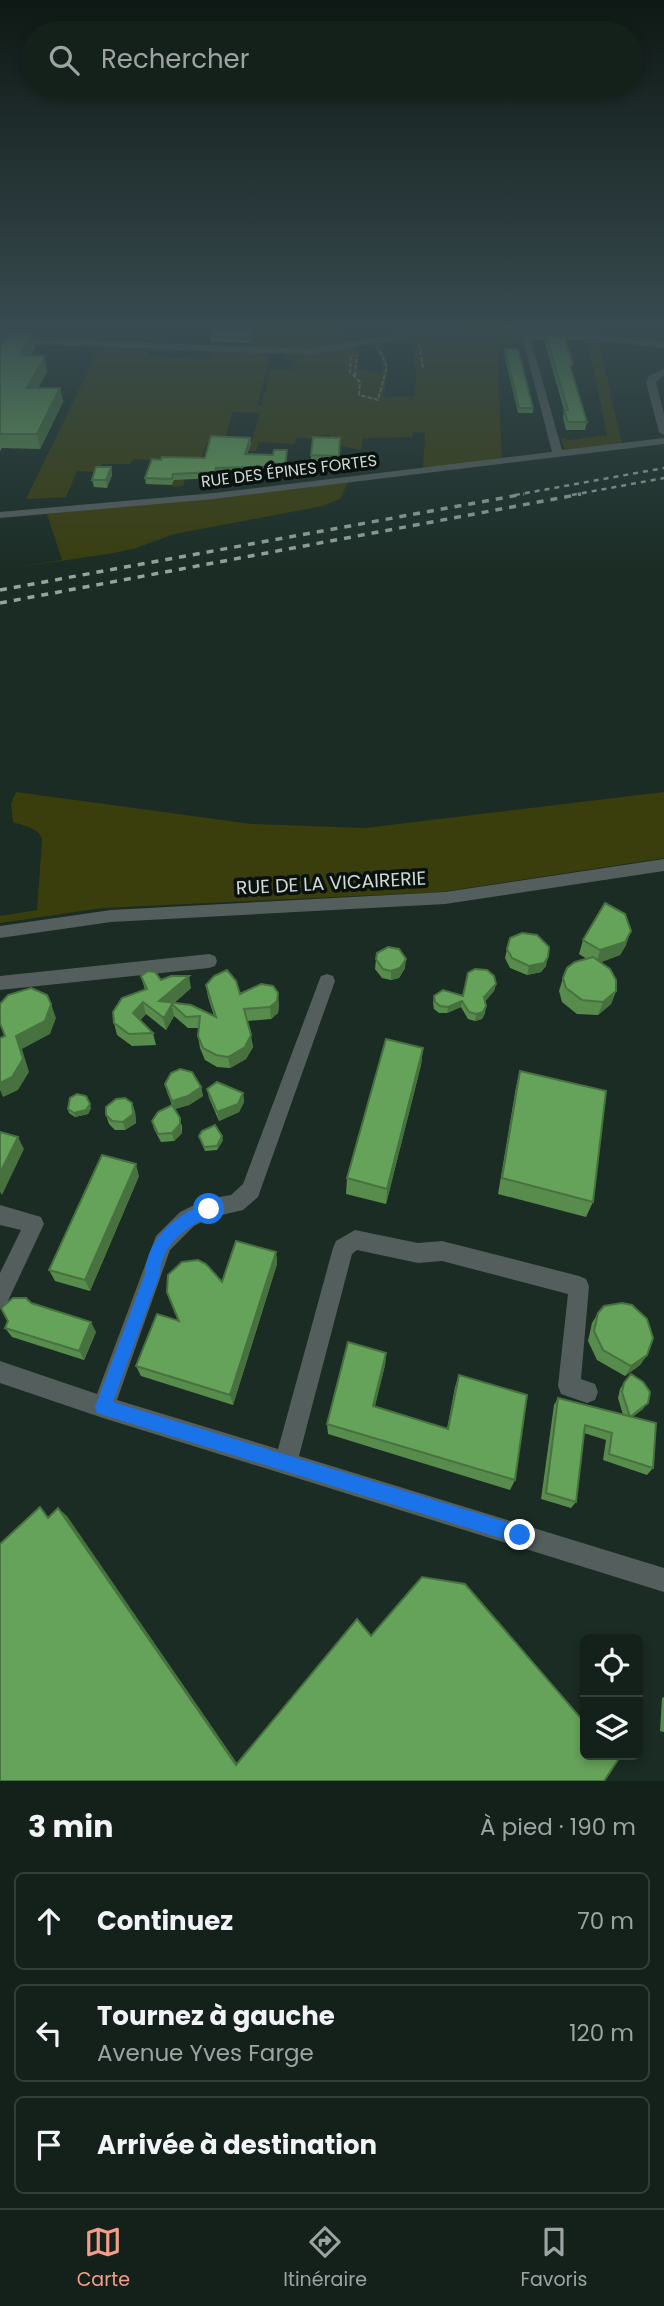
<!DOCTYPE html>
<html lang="fr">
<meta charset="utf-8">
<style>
:root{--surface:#14211b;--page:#1d2924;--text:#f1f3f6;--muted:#9da3a3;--line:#333e3a;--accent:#f49e89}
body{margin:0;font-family:Poppins,sans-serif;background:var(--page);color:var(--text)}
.controls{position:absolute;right:21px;bottom:21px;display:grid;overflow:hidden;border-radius:10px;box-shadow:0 4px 10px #0003}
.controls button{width:63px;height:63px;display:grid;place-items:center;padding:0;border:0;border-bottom:2px solid var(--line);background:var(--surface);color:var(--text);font:35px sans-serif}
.stop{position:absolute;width:21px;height:21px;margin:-16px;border:5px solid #1a73e8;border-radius:50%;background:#fff}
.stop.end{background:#1a73e8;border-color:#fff;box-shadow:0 2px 7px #0008}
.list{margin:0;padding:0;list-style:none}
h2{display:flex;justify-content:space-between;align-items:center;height:91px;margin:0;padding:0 28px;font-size:30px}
h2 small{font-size:23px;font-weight:400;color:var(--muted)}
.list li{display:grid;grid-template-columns:46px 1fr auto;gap:21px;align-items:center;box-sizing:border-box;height:98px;margin:0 14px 14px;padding:0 14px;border:2px solid var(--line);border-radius:10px}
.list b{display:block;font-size:26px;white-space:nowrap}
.list p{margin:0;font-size:23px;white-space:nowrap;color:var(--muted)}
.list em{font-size:23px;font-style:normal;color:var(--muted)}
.icon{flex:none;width:38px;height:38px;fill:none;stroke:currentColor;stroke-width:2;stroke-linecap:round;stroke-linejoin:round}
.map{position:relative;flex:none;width:664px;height:1781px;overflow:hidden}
.search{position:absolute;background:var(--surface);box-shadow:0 4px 10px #0003;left:21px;right:21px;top:21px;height:77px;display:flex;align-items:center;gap:18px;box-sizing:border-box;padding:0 24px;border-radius:38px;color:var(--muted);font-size:26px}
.sheet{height:427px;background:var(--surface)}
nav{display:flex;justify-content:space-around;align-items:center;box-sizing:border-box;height:98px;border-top:2px solid var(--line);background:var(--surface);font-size:19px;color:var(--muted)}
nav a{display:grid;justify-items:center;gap:4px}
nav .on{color:var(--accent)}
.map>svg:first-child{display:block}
.green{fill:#3a3e0d;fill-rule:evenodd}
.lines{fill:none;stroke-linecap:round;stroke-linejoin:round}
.path{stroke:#7a8882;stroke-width:2;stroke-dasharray:4.5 2;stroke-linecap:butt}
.minor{fill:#545e5d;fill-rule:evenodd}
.rail-far1{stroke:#97a49e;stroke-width:2.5;stroke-dasharray:5 5;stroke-linecap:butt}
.rail{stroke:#97a49e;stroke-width:3.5;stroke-dasharray:7 7;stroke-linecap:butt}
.wall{fill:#588c4d}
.shaded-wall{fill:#47723f}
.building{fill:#66a35a;stroke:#47723f;stroke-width:2}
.route{fill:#1a73e8}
.labels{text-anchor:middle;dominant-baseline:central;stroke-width:7;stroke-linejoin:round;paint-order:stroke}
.far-street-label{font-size:16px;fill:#cfdad5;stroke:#0a120f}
.street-label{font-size:19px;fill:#cfdad5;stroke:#0a120f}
</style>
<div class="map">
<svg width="664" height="1781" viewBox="0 0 664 1781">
<rect width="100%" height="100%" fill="#1a2c24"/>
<path class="green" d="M255,324H341L347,344L308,349L249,348Z
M487,324H517L520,336L510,343H500L497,349L502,459L423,468L425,433L413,432L412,437L363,438L361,450L329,443L330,435H319L318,439L296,438L295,444L259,442L256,451H241L245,444H251L260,413L232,412L225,442H207L200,464H190L183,486L172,487L180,462L133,459L130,464H102L99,472L77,471L66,497L26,499L99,349L89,348L149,350L147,357L210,359L213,351L270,354L258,405L261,406L270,369H294L296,360L286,359L287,354L358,347L357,369L382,373V357L372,345L376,343ZM402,340L411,343L416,371L415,396L384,397L388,362L379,345Z
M529,324H595L622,444L571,450L564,448L561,437L569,440L607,435L587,339L533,336Z
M348,482L340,499L323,506L174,534L136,548L114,553L0,570L62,560L47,514Z
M16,792L252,824L365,828L664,792V858L441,892L102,908L0,923V916L37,910L42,840C40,828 23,826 13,822L11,804Z"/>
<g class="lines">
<path class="path" d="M419,344L423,368
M351,356L350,372L360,382L359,395L378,400L387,367L379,349
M355,376L357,355"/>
<path class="minor" d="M460,324H480L309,355L0,343V337L309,349Z
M519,324H527L530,334H593L664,342V348L593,340H531L562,450L664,438V444L214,499L0,518V512L214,493L552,452Z
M664,369V375L656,382L664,414V435L659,432L646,382L649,376Z
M664,859V871L445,904L111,922L0,938V926L111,910L445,892Z
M209,954L215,956L217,961L215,966L209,968L0,990V976Z
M327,974L333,976L335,981L258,1197L243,1210L209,1218L194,1226L170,1250L117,1400L278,1449L333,1248L336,1241L355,1230L418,1243L442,1241L579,1276L586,1279L589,1286L581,1379L595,1384L598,1392L595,1400L587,1403L561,1394L558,1386L568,1294L442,1261L418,1263L357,1250L352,1254L299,1456L664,1568V1592L103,1418L0,1383V1361L97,1394L156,1236L180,1212L207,1199L231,1195L243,1184L319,981L321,976Z
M0,1205L41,1217L44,1224L7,1303L0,1307V1273L21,1230L0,1225Z"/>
<path class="rail-far1" d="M515,495L664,468
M572,495L664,478"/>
<path class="rail" d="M0,590L524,494
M0,603L581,494"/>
</g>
<path class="wall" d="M76,324H137L136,326L76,325Z
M389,324H412V329L392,333Z
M254,329L251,343L211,342V336Z
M546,336L572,373L587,422L585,430H566L563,418L564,410L545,343Z
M0,346L36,347L31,355L44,356L47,372L38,388H60L63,402L40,449L2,448L0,451Z
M505,349L533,408V413H518L504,353Z
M250,438L251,444L247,454L287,456L285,472L217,474L216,478L174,480L172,485L146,484L145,478L205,458Z
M340,444L338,461H311V455Z
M111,467L112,475L107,488L94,487L92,480Z
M583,940L626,945L620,955L601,962L616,991L611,1004L598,1015L577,1014L562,1002L559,991L563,978L587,959L579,954Z
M507,949L546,966L541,972L527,975L510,968L505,958Z
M376,959L405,968L399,978L391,980L382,978L375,969Z
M141,976L191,988L174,1003L214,1016L208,997L206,985L279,1005L278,1013L271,1019L247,1021L253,1047L246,1059L230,1068L217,1067L205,1060L200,1048L198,1036L199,1028H188L174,1016L166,1030L146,1014L140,1020L153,1033L156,1045L132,1046L117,1035L114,1023L145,990Z
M496,984L494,991L485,1001V1013L482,1019L475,1021L468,1019L461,1007L447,1013H439L434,1009L433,1003L434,996H463Z
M423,1048L421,1065L386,1204L346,1194L347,1178Z
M520,1071L593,1202L586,1217L498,1194L516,1087Z
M165,1084L201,1087L203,1096L189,1105L175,1109L182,1126V1133L174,1141L161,1142L154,1129L152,1121L172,1105L167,1092Z
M207,1089L243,1093L244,1102L239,1112L219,1121L209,1098Z
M132,1103L135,1112L136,1123L125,1130H115L109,1124L106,1115Z
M91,1108L88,1114L75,1117L69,1113L68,1109Z
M199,1136L223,1140L217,1150L205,1151Z
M139,1176L90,1291L55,1281L49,1270Z
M276,1252L277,1264L233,1405L141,1376L136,1366L178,1321L167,1292L222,1282Z
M598,1313L647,1355L640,1365L625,1376L597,1360L588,1341L592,1323Z
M5,1328L96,1332L84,1360L12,1337Z
M386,1353L385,1365L375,1406L447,1429L455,1387L459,1375L515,1480L510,1490L328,1434L327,1424Z
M624,1383L643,1409L632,1417L653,1468L647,1475L603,1460L606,1440L584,1433L576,1502L571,1508L541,1499L554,1405L558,1398L623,1415L618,1398L620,1389Z
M664,1697V1732L660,1731L662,1698Z"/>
<path class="shaded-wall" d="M0,324H10V325L4,335L0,336Z
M254,324V329L251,343L250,337Z
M392,324H412V329L392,333Z
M33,333L36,347L23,369L20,355Z
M44,358L47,372L30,402L27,388Z
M60,388L63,402L40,449L37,434Z
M250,438L251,444L245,460V454Z
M111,467L112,475L107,488L106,480Z
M631,931L626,945L620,955L596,964L600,950Z
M548,957L546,966L541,972L527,975L529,966Z
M406,959L405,968L399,978L391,980V971Z
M189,976L191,988L172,1005L174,1016L166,1030L159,1001Z
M496,984L494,991L483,1004L484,997Z
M616,991L611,1004L598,1015L603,1002Z
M278,993L279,1005L278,1013L271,1019L270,1007Z
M462,1001L461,1007L447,1013L448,1007Z
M143,1002L146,1014L136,1025L133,1013Z
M51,1004L56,1018L50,1034L22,1049L29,1072L18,1090L3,1097L0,1090V1083L16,1036Z
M486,1006L485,1013L482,1019L475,1021L476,1014Z
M251,1035L253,1047L246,1059L230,1068L228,1057Z
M423,1048L421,1065L386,1204L387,1189Z
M201,1087L203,1096L189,1105L174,1109L172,1101Z
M243,1093L244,1102L239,1112L219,1121L217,1112Z
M132,1103L135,1112L136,1123L125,1130L123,1122Z
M90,1104L91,1108L88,1114L75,1117L74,1113Z
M180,1118L182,1133L174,1141L172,1133Z
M222,1136L223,1140L217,1150V1146Z
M18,1137L24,1149L2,1195L0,1192V1173Z
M136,1164L139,1176L90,1291L85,1280Z
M276,1252L277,1264L233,1405L230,1395Z
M91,1322L96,1332L84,1360L79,1351Z
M386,1353L385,1365L372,1417L373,1406Z
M647,1355L640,1365L625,1376L631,1366Z
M648,1403L643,1409L626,1422L630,1417Z
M58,1508L67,1516L239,1766L236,1765Z"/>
<path class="building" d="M214,324H254L250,337L211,336Z
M10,333H33L20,355L44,356V358L27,388H60L37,434H0V346Z
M546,336H564L573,364L570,366L587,422H568L564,410H568Z
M505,349H518L533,408H519Z
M211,436L250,438L245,454L273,455L274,450H287L285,466L216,468L215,472L173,474L172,479L145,478L152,459L161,460L162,457L205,458Z
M313,437L340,438L339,456L311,455Z
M96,467H111L106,480H92Z
M605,903L625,914L631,931L625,942L600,950L583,940Z
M522,933L537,935L549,947L548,957L544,963L529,966L512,958L507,949L510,938Z
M388,947L399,949L406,959L400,968L391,971L383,969L376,959L377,953Z
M593,957L610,969L616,980V991L603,1002L582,1000L566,988L563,978L567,968L575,962Z
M475,969L487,970L494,976L496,984L484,997L486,1006L483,1012L476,1014L469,1012L462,1001L448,1007L440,1006L435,1002L434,996L443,990L463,996L468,973Z
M227,970L236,981L240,994L261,984L273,986L278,993L277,1001L270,1007L244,1009L251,1035L245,1047L228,1057L216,1055L203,1048L198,1036L200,1016L186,1017L172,1004L164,1018L143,1002L133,1013L153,1033L129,1034L114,1023L113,1012L122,998L147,989L141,976L148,971L155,972L161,980L171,976H189L159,1001L191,1005L216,1017L206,985L214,976Z
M31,988L47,995L51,1004L45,1021L16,1036L23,1059L12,1077L0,1083V1038L5,1036L0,1023V1004L8,995Z
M386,1039L423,1048L387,1189L347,1178Z
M180,1069L192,1072L201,1087L188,1096L172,1101L165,1084L171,1073Z
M520,1071L606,1091L593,1202L502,1178Z
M217,1082L243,1093L238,1104L217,1112L207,1089Z
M77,1094L86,1096L90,1104L86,1110L74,1113L68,1109L70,1098Z
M125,1098L132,1103L133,1114L123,1122L112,1121L106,1115V1107L116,1099Z
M172,1105L180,1118V1124L172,1133L158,1134L152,1121L158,1112Z
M215,1125L222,1136L217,1146L204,1147L199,1136L202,1131Z
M0,1132L18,1137L0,1173Z
M102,1155L136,1164L85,1280L49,1270Z
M236,1241L276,1252L230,1395L136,1366L157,1314L179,1321L167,1292L168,1275L182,1262L198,1260L206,1264L222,1282Z
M13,1298H26L31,1303L91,1322L79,1351L5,1328L8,1321L1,1308Z
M622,1303L632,1305L647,1319L653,1338L647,1355L631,1366L603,1350L594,1331L598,1313L604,1306Z
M348,1342L386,1353L373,1406L448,1429L459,1375L527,1395L515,1480L327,1424Z
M631,1374L643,1382L650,1392L648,1403L630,1417L622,1392L624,1383Z
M558,1398L656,1423L653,1468L609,1454L612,1433L585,1425L576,1502L546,1493Z
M40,1507L48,1518L58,1508L236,1765L357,1619L371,1636L422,1577L465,1584L585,1723V1755H613L618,1760L604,1781H0V1544Z"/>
<linearGradient id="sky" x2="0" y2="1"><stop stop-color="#0e1814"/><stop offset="0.57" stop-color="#384b50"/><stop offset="1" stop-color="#384b50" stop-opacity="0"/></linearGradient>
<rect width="664" height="573" fill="url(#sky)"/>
<path class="route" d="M209,1202L214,1204L216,1209L214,1213C189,1226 161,1243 160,1274L113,1402L520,1526L526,1529L529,1535L526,1541L520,1544L97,1413L95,1407L145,1274C147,1237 177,1214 209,1202Z"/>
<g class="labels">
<g class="far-street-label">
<text transform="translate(289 471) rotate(-7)">RUE DES ÉPINES FORTES</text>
</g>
<g class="street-label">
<text transform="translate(331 883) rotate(-3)">RUE DE LA VICAIRERIE</text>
</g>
</g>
</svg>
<div class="controls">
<button><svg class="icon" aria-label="locate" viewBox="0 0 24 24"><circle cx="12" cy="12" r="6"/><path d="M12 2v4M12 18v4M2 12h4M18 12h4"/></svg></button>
<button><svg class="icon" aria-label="layers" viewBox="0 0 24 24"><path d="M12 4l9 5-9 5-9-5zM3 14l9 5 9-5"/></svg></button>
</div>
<div class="stop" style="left:209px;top:1209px"></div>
<div class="stop end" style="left:520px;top:1535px"></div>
<div class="search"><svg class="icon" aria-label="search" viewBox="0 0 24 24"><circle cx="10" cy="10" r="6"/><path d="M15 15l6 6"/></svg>Rechercher</div>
</div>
<section class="sheet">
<h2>3 min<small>À pied · 190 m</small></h2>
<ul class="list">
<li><svg class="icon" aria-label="ahead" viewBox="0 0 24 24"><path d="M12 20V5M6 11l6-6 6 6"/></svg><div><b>Continuez</b></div><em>70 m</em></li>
<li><svg class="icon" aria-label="left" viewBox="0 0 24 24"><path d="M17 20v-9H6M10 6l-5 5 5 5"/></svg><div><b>Tournez à gauche</b><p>Avenue Yves Farge</p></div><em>120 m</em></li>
<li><svg class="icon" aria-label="arrive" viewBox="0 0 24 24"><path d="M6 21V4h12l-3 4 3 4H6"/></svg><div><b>Arrivée à destination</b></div></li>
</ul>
</section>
<nav>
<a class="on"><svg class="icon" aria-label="map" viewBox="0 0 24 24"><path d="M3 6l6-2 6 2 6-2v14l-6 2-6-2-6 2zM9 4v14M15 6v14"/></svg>Carte</a>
<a><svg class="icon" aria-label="directions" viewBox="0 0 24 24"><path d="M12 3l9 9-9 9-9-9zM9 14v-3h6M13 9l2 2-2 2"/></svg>Itinéraire</a>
<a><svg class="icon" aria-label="saved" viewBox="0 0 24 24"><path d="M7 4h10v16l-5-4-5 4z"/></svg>Favoris</a>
</nav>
